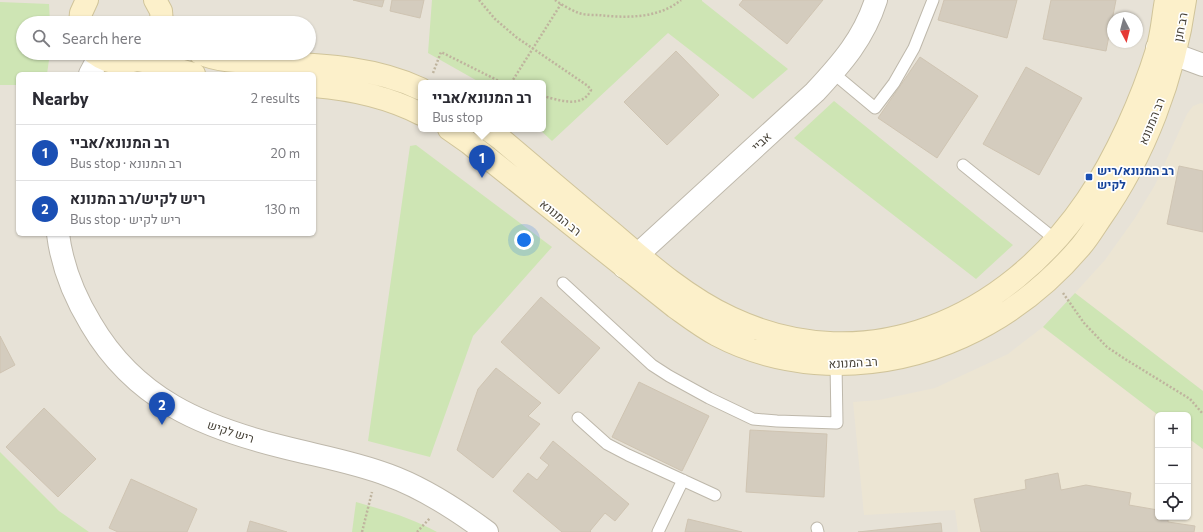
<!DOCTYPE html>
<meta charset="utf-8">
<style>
:root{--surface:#fff;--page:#f2f2f3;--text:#2b2b33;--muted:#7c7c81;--line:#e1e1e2;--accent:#0b8043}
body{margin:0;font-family:Commissioner,Heebo,sans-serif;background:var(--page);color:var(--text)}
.controls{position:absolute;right:12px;bottom:12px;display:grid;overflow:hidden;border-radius:6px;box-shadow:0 1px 3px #0004}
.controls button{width:36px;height:36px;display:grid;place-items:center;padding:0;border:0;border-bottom:1px solid var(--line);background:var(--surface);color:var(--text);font:20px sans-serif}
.compass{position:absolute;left:1107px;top:12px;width:36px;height:36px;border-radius:50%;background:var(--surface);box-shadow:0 1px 3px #0004;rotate:173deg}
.you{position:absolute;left:524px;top:240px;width:14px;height:14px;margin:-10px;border:3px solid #fff;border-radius:50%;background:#1a73e8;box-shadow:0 0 0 6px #1a73e833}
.badge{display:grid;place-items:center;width:26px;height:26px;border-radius:50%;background:var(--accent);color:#fff;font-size:13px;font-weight:700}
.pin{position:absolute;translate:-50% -33px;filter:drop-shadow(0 1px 2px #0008)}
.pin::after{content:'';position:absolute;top:21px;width:14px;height:12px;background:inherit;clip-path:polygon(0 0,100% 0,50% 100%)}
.popup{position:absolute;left:418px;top:80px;width:128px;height:52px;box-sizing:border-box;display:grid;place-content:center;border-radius:6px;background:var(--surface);filter:drop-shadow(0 1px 3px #0005);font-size:13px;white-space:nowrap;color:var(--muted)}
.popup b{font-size:15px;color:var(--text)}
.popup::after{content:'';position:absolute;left:50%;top:100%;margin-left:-8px;border:8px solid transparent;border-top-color:var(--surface)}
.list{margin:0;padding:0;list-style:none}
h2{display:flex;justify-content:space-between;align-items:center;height:52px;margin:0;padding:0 16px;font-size:17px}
h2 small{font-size:13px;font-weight:400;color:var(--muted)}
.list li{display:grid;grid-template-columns:26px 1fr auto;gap:12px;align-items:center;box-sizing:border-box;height:56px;padding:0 16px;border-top:1px solid var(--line)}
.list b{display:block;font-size:15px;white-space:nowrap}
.list p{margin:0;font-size:13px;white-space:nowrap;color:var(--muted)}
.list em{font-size:13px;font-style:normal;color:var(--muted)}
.icon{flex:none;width:22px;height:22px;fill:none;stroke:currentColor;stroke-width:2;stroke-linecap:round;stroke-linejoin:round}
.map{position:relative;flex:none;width:1203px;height:532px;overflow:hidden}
.search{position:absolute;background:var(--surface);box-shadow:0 1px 3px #0004;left:16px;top:16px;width:300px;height:44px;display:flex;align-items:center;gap:10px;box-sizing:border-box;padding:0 14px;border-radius:22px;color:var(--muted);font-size:15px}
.panel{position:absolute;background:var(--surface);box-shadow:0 1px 3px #0004;left:16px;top:72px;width:300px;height:164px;border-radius:6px}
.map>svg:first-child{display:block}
.residential{fill:#e7e2d7;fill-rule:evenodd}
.education{fill:#ece5d3}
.green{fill:#cee5b4}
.building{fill:#d4ccbe;stroke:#cfc4b2}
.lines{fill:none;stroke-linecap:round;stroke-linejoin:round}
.lane-casing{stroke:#beb8ab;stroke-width:13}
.street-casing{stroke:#beb8ab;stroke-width:24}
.secondary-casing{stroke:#d0c49a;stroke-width:24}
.path{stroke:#bfb49e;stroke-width:2.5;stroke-dasharray:2 2;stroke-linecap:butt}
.lane{stroke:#fff;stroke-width:11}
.street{stroke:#fff;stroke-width:22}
.secondary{stroke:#fcf0ca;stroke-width:22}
.transit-dot{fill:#1a4fb4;stroke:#fff;stroke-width:1.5}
.labels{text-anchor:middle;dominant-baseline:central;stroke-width:3.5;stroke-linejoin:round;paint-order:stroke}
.street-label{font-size:12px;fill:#464137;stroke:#fff}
.transit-label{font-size:12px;font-weight:bold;fill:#164399;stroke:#fff;text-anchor:start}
</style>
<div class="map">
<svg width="1203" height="532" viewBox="0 0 1203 532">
<rect width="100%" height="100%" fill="#f3f0e9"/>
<path class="residential" d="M0,0H1203V532H0ZM1113,18H1137V42H1113ZM23,23H309V53H23ZM18,74H314V234H18ZM421,83H543V129H421ZM1158,415H1188V517H1158Z"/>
<path class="education" d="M1201,103L1203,104V391L1075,293L1105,260L1135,218L1155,185L1187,114L1193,106Z
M1043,327L1158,415V517H1188V438L1203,449V532H958L955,510L864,515L853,402L879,400L935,388L1008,354Z"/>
<path class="green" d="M432,0H702V1L788,69L753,99L668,33L552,141L539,129H543V83H481L428,53Z
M0,2L49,4L50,23H23V53H50L47,74H18V85H0Z
M834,101L1013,245L976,279L794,138Z
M416,145L552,247L473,336L430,457L368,441L410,146Z
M1075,293L1203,391V449L1188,438V415H1158L1043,327Z
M0,452L59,511L89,532H0Z
M356,502C384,510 412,518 437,532H352Z"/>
<path class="building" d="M353,0H384L382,7Z
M392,0H424L420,18L390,11Z
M743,0H823L787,44L739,5Z
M944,0H1017L1007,38L938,20Z
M1051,0H1116L1106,51L1043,39Z
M676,51L719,95L667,145L624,102Z
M920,57L978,96L937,158L878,118Z
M1026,67L1082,98L1039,175L983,144Z
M1179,166L1203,171V232L1167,224Z
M541,297L600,348L559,394L501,342Z
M0,336L15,365L0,373Z
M496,368L541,403L528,416L540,424L493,478L457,450L478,389Z
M639,382L709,416L682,471L612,437Z
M44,408L96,459L58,497L6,447Z
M750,430L827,434L824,497L746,492Z
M553,441L629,504L615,521L605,513L590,531L591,532H562L513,491L528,473L537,480L549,465L540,458Z
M1058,473L1061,490L1086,485L1131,493L1129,505L1158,510V517H1168V522L1195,526L1194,532H981L974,499L1026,489L1025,480Z
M131,479L197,509L187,532H118L109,528Z
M688,519L742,532H685Z
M250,521L287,532H247Z
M941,523L942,532H858Z"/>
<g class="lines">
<defs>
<path id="lane" d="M833,73L875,108L894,83L914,48L933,0
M963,165L1056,240
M563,283L652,365L669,376L709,398L753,419L777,421L837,423L836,364
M578,418L607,444L628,455L715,495
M817,528L818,532
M658,532L683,480"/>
<path id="street" d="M1157,48L1203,65
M90,74L99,57
M58,234C62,266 74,296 91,324C135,399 202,427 283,447C318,456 354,462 388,475C424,488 456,509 487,532
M624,267L815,92C842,63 864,38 876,0"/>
<path id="secondary" d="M155,0L161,11L162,23
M80,23L81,13L87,0
M94,53C111,66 131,66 148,53
M200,53C223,64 253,61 278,63C326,65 377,68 421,89
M137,60L154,63L194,74
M314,86C351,89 388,97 421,114
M449,129L469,143L675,307C689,317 702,327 717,335C747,351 782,360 815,363C919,371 1015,324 1081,246C1088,238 1094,228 1100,219C1145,155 1174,78 1185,0
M487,129L502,140C540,172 577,204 615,235C651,266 688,298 731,318C868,382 1007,318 1087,200C1116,157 1142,99 1157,50C1162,34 1163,16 1166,0"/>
</defs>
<use href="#lane" class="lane-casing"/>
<use href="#street" class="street-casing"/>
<use href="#secondary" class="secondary-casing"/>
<path class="path" d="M479,0L495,19L516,37L588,86L591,90C582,109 559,100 543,96
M555,0C562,5 571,10 579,13C585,15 592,15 598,15C625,18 658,19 681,0
M433,73L441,52L503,83
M511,83L561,4
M1063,293L1084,323L1107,347L1125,359L1190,399L1203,414
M362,532L372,492
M417,532L430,518"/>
<use href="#lane" class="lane"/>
<use href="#street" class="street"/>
<use href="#secondary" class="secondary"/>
</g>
<rect class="transit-dot" x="1085" y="173" width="8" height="8" rx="2"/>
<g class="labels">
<g class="street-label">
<text transform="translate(1180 27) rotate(-79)">רב חנן</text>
<text transform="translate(1151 121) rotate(-68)">רב המנונא</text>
<text transform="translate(761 141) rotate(-42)">אביי</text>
<text transform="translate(561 217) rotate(39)">רב המנונא</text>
<text transform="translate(853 362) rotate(-3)">רב המנונא</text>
<text transform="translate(231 431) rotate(18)">ריש לקיש</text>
</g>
<g class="transit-label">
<text x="1097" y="170">רב המנונא/ריש<tspan x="1097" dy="14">לקיש</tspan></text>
</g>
</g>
</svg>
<div class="controls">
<button>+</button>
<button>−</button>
<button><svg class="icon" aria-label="locate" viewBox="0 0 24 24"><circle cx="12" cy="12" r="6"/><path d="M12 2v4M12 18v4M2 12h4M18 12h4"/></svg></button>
</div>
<svg class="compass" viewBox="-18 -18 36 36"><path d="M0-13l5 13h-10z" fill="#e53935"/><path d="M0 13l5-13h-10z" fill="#7c7c81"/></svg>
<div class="you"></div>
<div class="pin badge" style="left:482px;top:178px;background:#1a4fb4">1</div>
<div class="popup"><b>רב המנונא/אביי</b>Bus stop</div>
<div class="pin badge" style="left:162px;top:425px;background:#1a4fb4">2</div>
<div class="search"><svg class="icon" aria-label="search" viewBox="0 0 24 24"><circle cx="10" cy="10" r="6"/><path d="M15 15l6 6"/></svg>Search here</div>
<section class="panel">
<h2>Nearby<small>2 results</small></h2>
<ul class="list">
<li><span class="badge" style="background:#1a4fb4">1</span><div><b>רב המנונא/אביי</b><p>Bus stop · רב המנונא</p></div><em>20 m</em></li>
<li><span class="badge" style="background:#1a4fb4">2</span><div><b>ריש לקיש/רב המנונא</b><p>Bus stop · ריש לקיש</p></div><em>130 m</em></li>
</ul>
</section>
</div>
